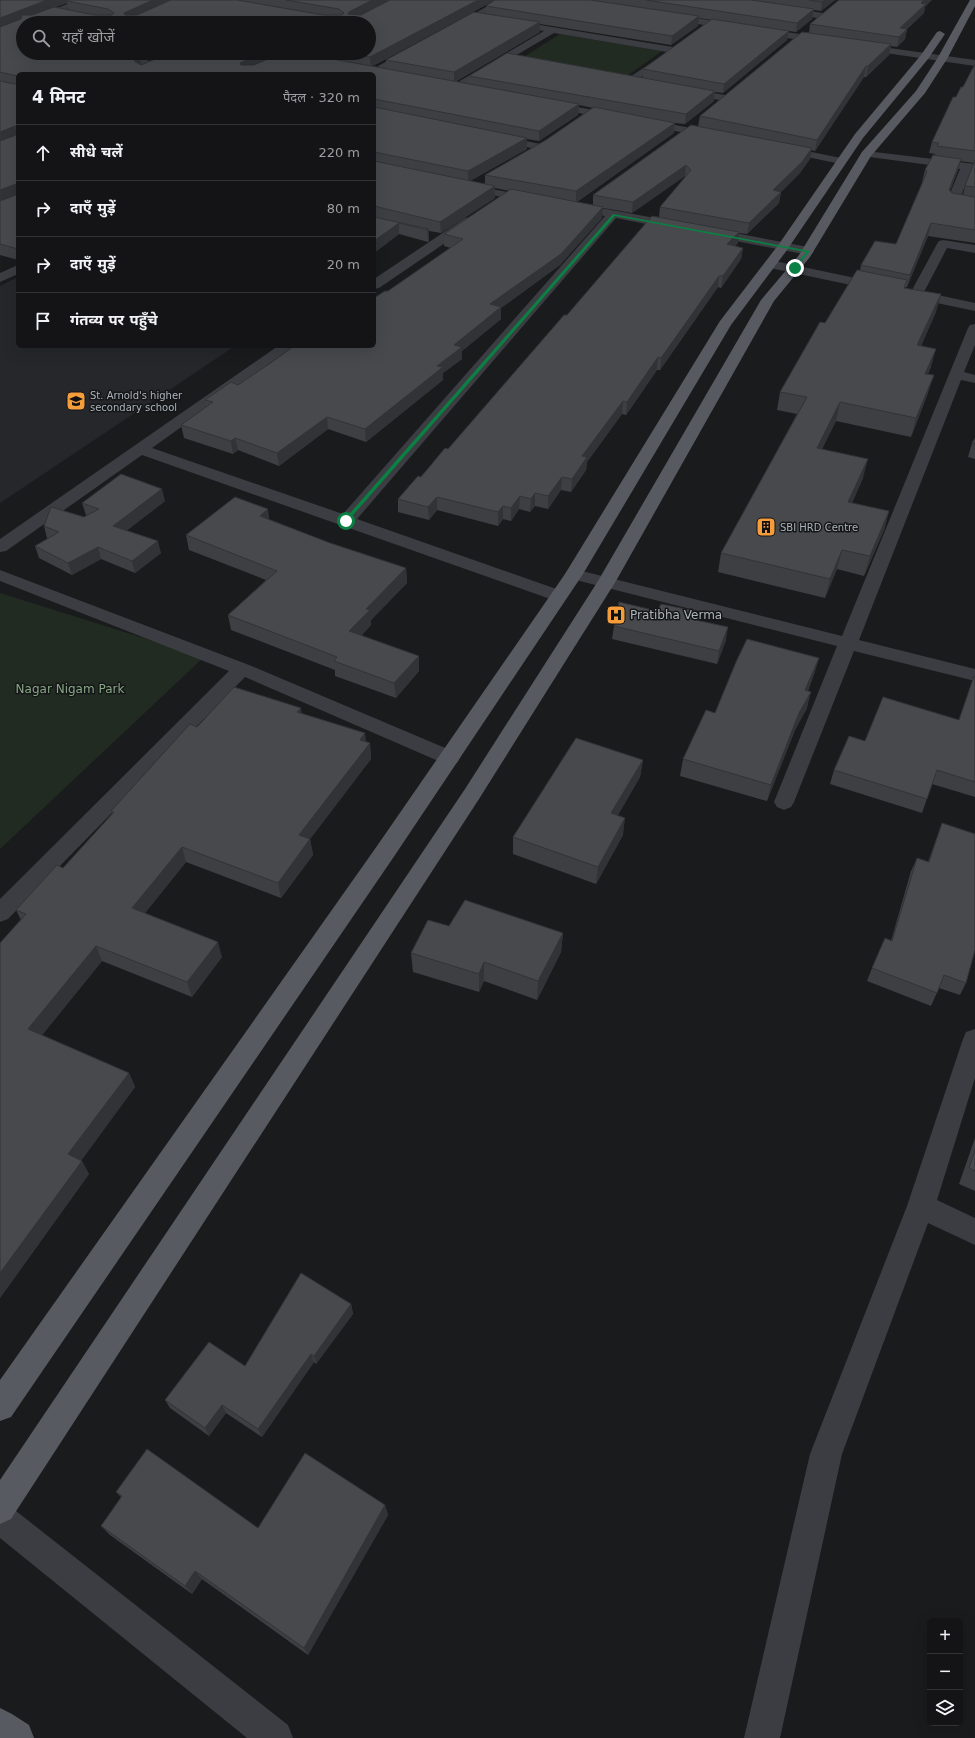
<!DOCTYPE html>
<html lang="hi">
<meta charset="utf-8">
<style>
:root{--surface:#141416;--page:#212123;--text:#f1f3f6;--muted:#9d9ea1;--line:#333335}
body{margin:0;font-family:"DejaVu Sans","Noto Sans Devanagari",sans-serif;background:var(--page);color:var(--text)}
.controls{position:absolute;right:12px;bottom:12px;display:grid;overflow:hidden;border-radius:6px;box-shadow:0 4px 16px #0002}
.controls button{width:36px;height:36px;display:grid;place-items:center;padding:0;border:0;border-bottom:1px solid var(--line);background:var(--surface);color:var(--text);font:20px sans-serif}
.stop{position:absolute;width:12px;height:12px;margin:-9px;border:3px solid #0b8043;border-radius:50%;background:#fff}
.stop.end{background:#0b8043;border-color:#fff;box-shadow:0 1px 4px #0008}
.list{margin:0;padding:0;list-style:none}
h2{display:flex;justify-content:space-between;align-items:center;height:52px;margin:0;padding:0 16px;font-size:17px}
h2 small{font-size:13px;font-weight:400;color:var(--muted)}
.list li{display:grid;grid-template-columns:26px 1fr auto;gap:12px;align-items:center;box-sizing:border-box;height:56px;padding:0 16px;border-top:1px solid var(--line)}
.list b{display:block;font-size:15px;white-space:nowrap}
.list em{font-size:13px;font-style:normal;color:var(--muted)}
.icon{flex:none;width:22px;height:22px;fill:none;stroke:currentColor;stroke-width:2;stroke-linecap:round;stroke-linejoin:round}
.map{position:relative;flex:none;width:975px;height:1738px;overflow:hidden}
.search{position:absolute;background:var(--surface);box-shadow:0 4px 16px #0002;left:16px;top:16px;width:360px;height:44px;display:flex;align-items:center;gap:10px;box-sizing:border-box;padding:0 14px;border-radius:22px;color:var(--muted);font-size:15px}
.panel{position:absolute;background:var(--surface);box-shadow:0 4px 16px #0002;left:16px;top:72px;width:360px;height:276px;border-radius:6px}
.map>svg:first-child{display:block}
.built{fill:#26272a}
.green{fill:#222b22}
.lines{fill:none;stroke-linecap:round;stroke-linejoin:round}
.minor{fill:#3b3d42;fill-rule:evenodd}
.major{fill:#575b61;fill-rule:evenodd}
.wall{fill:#3d3f42;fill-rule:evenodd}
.shaded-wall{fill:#323336}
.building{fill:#47494d;stroke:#323336}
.route{fill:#0b8043}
.labels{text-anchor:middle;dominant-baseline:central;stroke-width:3;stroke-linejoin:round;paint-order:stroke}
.far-poi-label{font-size:10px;fill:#adb4bc;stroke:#151618;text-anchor:start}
.poi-label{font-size:12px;fill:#adb4bc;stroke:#151618;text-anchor:start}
.park-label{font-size:12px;fill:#87a784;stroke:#151618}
</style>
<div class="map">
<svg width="975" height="1738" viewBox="0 0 975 1738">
<rect width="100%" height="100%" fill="#1a1b1d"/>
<path class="built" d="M18,277V346H235L0,503V286Z"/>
<path class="green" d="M560,34L662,51L627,76L522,58Z
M0,593L204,657L0,849Z"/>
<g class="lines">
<path class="minor" d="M78,0H90L34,23H23V25L22,23L23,21Z
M498,0H508L458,29L455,30L451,27Z
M783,7L823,13L827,16L823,19L780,12L779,10Z
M669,14L825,38L830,41L825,44L666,19L665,17Z
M510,20L673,47L678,50L673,53L554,33L459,89H453L451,87L453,85L544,31L507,25L506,23Z
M861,44L975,60V66L858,49L856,47Z
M412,47L415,48L417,50L415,52L374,75L364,74Z
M667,52L672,55L670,57L633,83H627L625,81L627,79Z
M89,53H109L156,62L161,65L156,68L94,56Z
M684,88L725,95L730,98L725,101L680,93L679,91Z
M550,102L713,132L718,135L713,138L546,107L545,105L546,103Z
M498,135L545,145L546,147L541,150L494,140L493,138L494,136Z
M782,146L841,158L847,161L841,164L778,151L777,149L778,147Z
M866,151L975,164V170H971L960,199L975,201V209L949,203L947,201L960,169L862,156L861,154L862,152Z
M465,184L534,197L538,198L540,200L538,202L534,203L461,189L459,187L461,185Z
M573,203L677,222L681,223L683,226L681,229L677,230L616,218L357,519L565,592L568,596L565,600L559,601L553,600L142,455L6,551L0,552V539L278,346H294L152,448L343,514L605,216L569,209L567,207L569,205Z
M469,217L473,218L475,221L473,224L379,288L374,289V279L465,218Z
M709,228L808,247L812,248L814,251L812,254L808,255L705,235L703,232L705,229Z
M943,240L975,245V253L947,248L924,292L975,303V311L770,268L766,267L764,264L766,261L770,260L912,290L937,244L939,241Z
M18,265V274L0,282V273Z
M975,324V345L964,372L975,375V383L961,380L859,640L975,669V681L854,651L794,802L791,807L784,810L777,807L774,802L837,646L568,578L565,574L568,570L574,569L842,636L968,328L970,325Z
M0,570L249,665L457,753L460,758L457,763L450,765L443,763L245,677L8,919L0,922V899L229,671L0,581Z
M975,1029V1078L937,1200L975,1218V1245L928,1223L842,1454L780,1738H744L810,1454L907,1206L963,1039L966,1032Z
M0,1502L11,1507L288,1725L293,1738H247L0,1538Z"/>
<path class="major" d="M970,0H975V6L947,59L925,93L871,156L810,257L774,301L616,581L479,799L11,1519L0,1524V1480L465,789L598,581L761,300L799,255L862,152L916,91L937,59Z
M940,31L945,34L928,59L863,138L787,250L731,325L583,574L393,858L11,1417L0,1421V1380L377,846L565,574L720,321L779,244L855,134L921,55L937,32Z
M0,1708L12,1714L29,1725L34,1738H0Z"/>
</g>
<path class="wall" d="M0,0H835L821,11L814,10L812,19L796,32L789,31L787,40L723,93L715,92L714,101L685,124L675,123L674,133L577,202L593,205V195L698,126L700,116L809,33L810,24L925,7L924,13L907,29L905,39L897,47L891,46L889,55L866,77H864L815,151L811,150L810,159L800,173L781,192L779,203L747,234L739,233L738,243L735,246L743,248L741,259L721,288L718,287L660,370H657L626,415L622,414L587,462L586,470L571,492L561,490L548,509L535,506L530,512L519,509L511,521L503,519L498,526L437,510L429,520L398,512V499L448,449L567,315L659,217L660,207L686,177L685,176L632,213L603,208L602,218L560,265L501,308V319L462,351V359L443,373V380L366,442L328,429L279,466L238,450L233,454L184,438L181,425L207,407L205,400L238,385L374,346L388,291L451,248L444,246V234L510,191L495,188V198L441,233L429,231V241L428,242L399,234L374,253V74H18V260L0,255ZM495,0L486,6V14L386,60V69L373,66ZM67,3L69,10L55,7ZM699,18L712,20L643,69V78L469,76V84L455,82L540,32V24L671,45L698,26ZM23,23H369V53H23ZM140,58L153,60L141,65ZM579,105L593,108L546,140L485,175V184L470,181L527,149V139L539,141L578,115Z
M975,64V243L928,236L907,287H906L905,288L936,312L921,346L931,367L928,374V393L911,437L836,421L822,449L863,478L852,503L889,511L884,530L864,576L837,569L825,598L718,572L721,553L797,414L777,410L780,392L860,270L861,265L896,244L923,182H922L925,170L935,155V154L929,153L932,142L956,97L963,87ZM960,161L974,163L965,186L963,195L952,193L950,191L958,170Z
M975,438V459L968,457L972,443Z
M165,501L126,531L161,553L135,573L101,559L72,575L39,558L35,546L48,539L47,538L44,526L84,517L87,515H86L82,503Z
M269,520L330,543L406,568L407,583L371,620V625L361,636L419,671L396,698L335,676V670L231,630L228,615L266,580L189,550L186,535Z
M693,619L726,640L717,664L612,639L614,626Z
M819,658L814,674L808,691L807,708L795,730L767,801L680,776L683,759L715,713Z
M974,676L975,677V797L932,784L922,813L830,784L834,770L865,741L959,720Z
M302,714L370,743L371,759L310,839L313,855L281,898L186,862L145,913L222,957L192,997L102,961L42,1035L129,1073L135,1087L81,1160L89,1174L0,1298V943L21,920L16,910L63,868L112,814L111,811L197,727Z
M643,760L640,777L618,815L623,835L596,884L513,854V837Z
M942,823L966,983L960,995L939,988L931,1006L867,981L872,968L891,941L911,871L917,858L928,862L937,837Z
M449,926L563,933L561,952L537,1000L484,981L479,992L413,972L411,953Z
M975,1138V1191L959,1184Z
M351,1304L353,1314L316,1364L314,1362L262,1437L226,1413L209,1436L170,1408L165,1400L245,1366Z
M116,1492L258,1528L385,1505L388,1515L308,1655L202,1579L192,1594L110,1535L101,1526L121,1497Z"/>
<path class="shaded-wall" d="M47,0H74L67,1V3L0,28V18Z
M153,0H175L126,23L124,13Z
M372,0H391L349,22L348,14L349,12Z
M478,0H495L371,67L370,57Z
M825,0H835L821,11L822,2Z
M925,0H932L925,7L924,13L907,29L905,39L897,47L899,37L907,30L898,38L900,28Z
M814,9L812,19L796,32L797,23Z
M699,16L698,26L671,45L672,36Z
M540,22V32L454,82V72Z
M789,31L787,40L723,93L724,84Z
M891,44L889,55L866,77L868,66Z
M154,53H171L155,60Z
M261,53H283L241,73L240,63Z
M140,57L142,67L134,61Z
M866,66L864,77L815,151L817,140Z
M715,91L714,101L685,124L686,114Z
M579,104L578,115L539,141V131Z
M675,123L674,133L576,202V191Z
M15,126L17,137L0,144V132Z
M527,138V149L468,182V171Z
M812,148L810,159L800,173L771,201L773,190Z
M961,159L958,170L946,202L949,190Z
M686,165L685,176L632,213L633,202Z
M16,184L18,196L0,203V190Z
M495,186V198L441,233L440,222Z
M781,192L779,203L747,234L749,223Z
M603,207L602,218L560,265L501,308V319L462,351V359L443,373V380L366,442L365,429L437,366L454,345L490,304Z
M399,223V234L374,253V241Z
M931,223L928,236L907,287L910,275Z
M429,229V241L428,242L427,230Z
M739,232L738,243L725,256L727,244Z
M743,248L741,259L721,288L723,276Z
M719,276L718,287L660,370L661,358Z
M941,294L936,312L913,363L917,345Z
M936,349L931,367L920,392L925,374Z
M658,357L657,370L626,415L627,402Z
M934,375L928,393L911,437L916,418Z
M623,401L622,414L587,462L586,470L571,492L572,479L582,456Z
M840,402L836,421L813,467L817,448Z
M327,417L328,429L279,466L277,453Z
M235,438L238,450L233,454L231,441Z
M868,459L863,478L844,521L848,502Z
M562,477L561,490L548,509V496Z
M162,489L165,501L116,539L113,526Z
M535,493V506L530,512L531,499Z
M520,496L519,509L511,521V508Z
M437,497V510L429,520L428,507Z
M503,506V519L498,526V512Z
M268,509L270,524L260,516Z
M889,511L884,530L864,576L870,556Z
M158,541L161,553L135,573L132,561Z
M98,547L101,559L72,575L68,563Z
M842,550L837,569L825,598L830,579Z
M406,568L407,583L371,620V625L350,646L349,631L366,609Z
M695,611L693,625L691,619Z
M728,627L726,640L717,664L719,651Z
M419,656V671L396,698L394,683Z
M819,658L814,674L801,707L805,690Z
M811,692L807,708L795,730L767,801L771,785L799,713Z
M301,708L303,723L297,712Z
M365,733L367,747L370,743L371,759L301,851L299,835L360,740Z
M643,760L640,777L609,830L611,813Z
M625,818L623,835L596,884L598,867Z
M310,839L313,855L281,898L278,883Z
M182,847L186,862L137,923L132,908Z
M563,933L561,952L537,1000L538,981Z
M218,942L222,957L192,997L187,982Z
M96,946L102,961L35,1044L28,1029Z
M484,962V981L479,992V974Z
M129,1073L135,1087L76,1168L68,1154Z
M82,1161L89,1174L0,1298V1273Z
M351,1304L353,1314L316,1364L314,1356Z
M311,1354L314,1362L262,1437L258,1429Z
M222,1405L226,1413L209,1436L205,1428Z
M385,1505L388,1515L308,1655L304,1648Z
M195,1571L202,1579L192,1594L185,1586Z"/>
<path class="building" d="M0,0H47L0,18Z
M69,0H153L124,13L125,15H137L171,0H237L323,15H342L344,13L339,9L286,0H372L349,12L348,14L361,15L390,0H478L370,57L347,53H369V23H23V53H121L140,57L134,61L141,65L170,53H261L240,63L241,65H254L282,53H300L579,104L539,131L374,99V74H18V249L0,244V201L16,195V184L0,190V141L16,135L17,127L15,126L0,132V81L15,84L17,83V76L0,72V27L21,19L22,15H32L54,7L95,15H112L114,13L108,9L67,1Z
M495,0H590L699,16L672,36L486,6Z
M646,0H751L814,9L797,23Z
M809,0H825L822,2Z
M839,0H925L921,3L926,4L900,28L907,29L899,37L810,24Z
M474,12L540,22L454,72L386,60Z
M712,19L789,31L724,84L643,69Z
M802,32L891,44L868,66H866L817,140L700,116Z
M507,53L715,91L686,114L469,76Z
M975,64V151L937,146L939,143L932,142L953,97H956L961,87H963Z
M374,107L527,138L468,171L374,152Z
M594,107L675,123L576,191L485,175L546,140Z
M691,125L812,148L802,162L773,190L781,192L749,223L660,207L691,170L686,165L633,202L593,195Z
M933,155L961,159L949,190L952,193L975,197V230L931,223L910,275L861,265L875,241L896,244L924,179L927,171L925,170Z
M975,160V187L965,186Z
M374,161L495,186L440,222L374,206Z
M511,189L603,207L561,254L490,304L501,307L454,345L462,347L437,366L443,367L365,429L327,417L277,453L235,438L231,441L181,425L213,402L205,400L231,382L238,385L272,362L294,346H374V298L385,291H388L463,239L444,234Z
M652,216L739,232L727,244L743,248L723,276H719L661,358L658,357L627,402L623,401L582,456L587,457L572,479L562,477L548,496L535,493L531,499L520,496L511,508L503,506L498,512L437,497L428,507L398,499L418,476L421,477L445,448L448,449L564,315H567Z
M374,217L429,229L427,230L399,223L374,241Z
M857,270L907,280L904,288L941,294L917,345L936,349L925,374L934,375L916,418L840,402L817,448L868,459L848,502L889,511L870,556L842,550L830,579L721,553L807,397L780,392L820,322L825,323Z
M975,438V444L972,443Z
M121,474L162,489L113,526L158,541L132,561L98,547L68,563L35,546L59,532L44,526L51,507L84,517L99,509L82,503Z
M235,497L268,509L260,516L330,543L406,568L366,609L370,610L349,631L419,656L394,683L334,661L337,657L228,615L277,571L186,535Z
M619,602L657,611L661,604L695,611L691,619L728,627L719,651L614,626Z
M747,639L819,658L805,690L811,692L799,713L771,785L683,759L706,710L715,713L736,662Z
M974,676L975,677V782L937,770L927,799L834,770L849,736L865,741L883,697L959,720Z
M234,687L301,708L297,712L365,733L360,740L370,743L299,835L310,839L278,883L182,847L132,908L218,942L187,982L96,946L28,1029L129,1073L68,1154L82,1161L0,1273V943L26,914L16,910L57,865L63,868L114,812L111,811L190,724L197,727Z
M576,738L643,760L611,813L625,818L598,867L513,837Z
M942,823L975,834V950L966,983L944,975L937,993L872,968L885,938L892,941L917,858L929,862Z
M465,900L563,933L538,981L484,962L479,974L411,953L428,920L449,926Z
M975,1150V1171L969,1168Z
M301,1273L351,1304L314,1356L311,1354L258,1429L222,1405L205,1428L165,1400L209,1342L245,1366Z
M147,1449L258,1528L305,1453L385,1505L304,1648L195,1571L185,1586L101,1526L122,1496L116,1492Z"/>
<path class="route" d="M613,214L810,251L795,269L793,268L806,252L615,216L347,522H344V520Z"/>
<defs>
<symbol id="school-square" viewBox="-11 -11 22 22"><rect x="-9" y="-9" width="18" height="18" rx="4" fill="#f59d3a" stroke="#151618"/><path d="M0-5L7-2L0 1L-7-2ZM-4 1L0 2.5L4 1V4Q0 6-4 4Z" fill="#111"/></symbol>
<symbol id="building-square" viewBox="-11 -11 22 22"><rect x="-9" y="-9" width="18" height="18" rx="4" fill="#f59d3a" stroke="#151618"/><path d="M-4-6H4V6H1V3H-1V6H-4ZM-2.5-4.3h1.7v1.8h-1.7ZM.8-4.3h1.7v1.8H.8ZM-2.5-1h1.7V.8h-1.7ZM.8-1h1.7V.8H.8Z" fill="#111"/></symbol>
<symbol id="hospital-square" viewBox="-11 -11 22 22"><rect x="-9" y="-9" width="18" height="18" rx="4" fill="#f59d3a" stroke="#151618"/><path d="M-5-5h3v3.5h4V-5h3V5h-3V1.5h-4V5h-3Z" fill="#111"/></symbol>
</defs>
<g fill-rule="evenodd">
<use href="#school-square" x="65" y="390" width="22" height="22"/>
<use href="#building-square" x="755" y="516" width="22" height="22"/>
<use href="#hospital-square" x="605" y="604" width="22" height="22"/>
</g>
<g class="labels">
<g class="far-poi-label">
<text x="90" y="395">St. Arnold's higher<tspan x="90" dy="12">secondary school</tspan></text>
<text x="780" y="527">SBI HRD Centre</text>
</g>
<g class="poi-label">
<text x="630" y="615">Pratibha Verma</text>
</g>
<g class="park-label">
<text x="70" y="689">Nagar Nigam Park</text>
</g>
</g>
</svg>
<div class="controls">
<button>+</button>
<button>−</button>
<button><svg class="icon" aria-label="layers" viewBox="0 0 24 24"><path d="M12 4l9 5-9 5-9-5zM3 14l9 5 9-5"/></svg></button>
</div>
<div class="stop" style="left:346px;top:521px"></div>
<div class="stop end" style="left:795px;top:268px"></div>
<div class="search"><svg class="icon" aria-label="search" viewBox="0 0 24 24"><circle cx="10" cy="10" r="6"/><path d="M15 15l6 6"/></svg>यहाँ खोजें</div>
<section class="panel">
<h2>4 मिनट<small>पैदल · 320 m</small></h2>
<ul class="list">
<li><svg class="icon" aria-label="ahead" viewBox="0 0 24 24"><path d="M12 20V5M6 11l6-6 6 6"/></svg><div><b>सीधे चलें</b></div><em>220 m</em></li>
<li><svg class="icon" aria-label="right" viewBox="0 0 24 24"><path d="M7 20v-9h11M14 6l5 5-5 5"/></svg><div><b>दाएँ मुड़ें</b></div><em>80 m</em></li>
<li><svg class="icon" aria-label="right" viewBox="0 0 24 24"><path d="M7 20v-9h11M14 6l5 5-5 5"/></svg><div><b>दाएँ मुड़ें</b></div><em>20 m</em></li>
<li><svg class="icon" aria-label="arrive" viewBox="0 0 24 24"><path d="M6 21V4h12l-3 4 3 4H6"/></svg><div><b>गंतव्य पर पहुँचे</b></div></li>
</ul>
</section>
</div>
